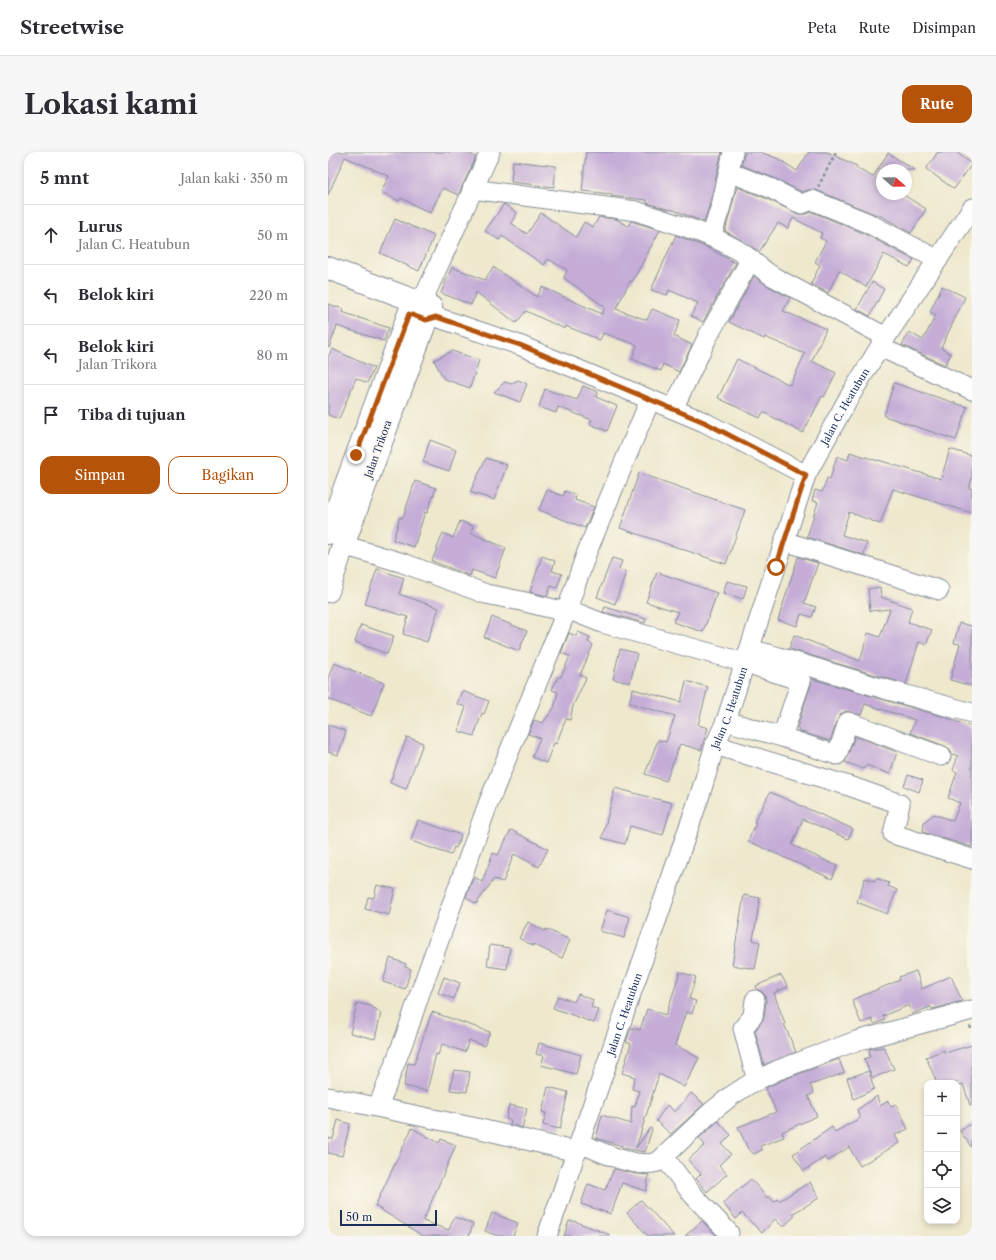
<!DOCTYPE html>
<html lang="id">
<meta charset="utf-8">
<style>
:root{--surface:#fff;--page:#f7f7f7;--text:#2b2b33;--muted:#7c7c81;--line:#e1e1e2;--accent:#b45309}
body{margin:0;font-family:"Libre Caslon Text",serif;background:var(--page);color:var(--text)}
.controls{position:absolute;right:12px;bottom:12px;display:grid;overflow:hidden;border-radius:8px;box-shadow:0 2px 6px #0003}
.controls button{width:36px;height:36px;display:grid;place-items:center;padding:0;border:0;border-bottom:1px solid var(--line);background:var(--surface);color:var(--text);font:20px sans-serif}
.compass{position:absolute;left:548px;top:12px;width:36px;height:36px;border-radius:50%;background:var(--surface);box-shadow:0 2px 6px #0003;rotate:110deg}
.scale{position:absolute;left:12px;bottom:10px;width:97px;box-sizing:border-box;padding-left:4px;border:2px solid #1b2f5e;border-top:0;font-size:11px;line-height:14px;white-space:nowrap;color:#1b2f5e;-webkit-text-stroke:3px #fbf7ec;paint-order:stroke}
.stop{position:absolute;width:12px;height:12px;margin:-9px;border:3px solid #b45309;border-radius:50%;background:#fff}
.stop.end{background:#b45309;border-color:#fff;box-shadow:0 1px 4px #0008}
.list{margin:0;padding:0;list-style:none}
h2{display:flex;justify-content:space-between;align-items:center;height:52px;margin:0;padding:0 16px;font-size:17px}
h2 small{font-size:13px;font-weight:400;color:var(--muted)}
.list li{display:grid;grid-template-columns:26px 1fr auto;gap:12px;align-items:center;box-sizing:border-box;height:60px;padding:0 16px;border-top:1px solid var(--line)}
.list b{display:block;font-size:15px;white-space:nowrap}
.list p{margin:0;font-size:13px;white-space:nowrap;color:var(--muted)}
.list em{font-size:13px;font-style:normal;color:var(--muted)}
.actions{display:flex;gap:8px;padding:12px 16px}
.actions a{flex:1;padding:9px 0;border:1px solid var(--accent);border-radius:12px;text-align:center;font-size:14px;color:var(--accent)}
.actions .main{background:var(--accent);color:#fff}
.icon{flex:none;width:22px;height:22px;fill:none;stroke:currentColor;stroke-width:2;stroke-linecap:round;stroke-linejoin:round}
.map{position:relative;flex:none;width:644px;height:1084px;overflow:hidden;border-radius:12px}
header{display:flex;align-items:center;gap:24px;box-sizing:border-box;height:56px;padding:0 20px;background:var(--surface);border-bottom:1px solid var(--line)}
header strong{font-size:19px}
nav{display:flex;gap:22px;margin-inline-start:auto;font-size:14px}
.intro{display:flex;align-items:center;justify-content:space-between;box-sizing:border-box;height:96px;padding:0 24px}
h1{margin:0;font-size:28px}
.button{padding:10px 18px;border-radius:12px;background:var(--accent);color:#fff;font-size:14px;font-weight:700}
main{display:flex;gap:24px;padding:0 24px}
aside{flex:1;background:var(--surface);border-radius:12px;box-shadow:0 2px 6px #0003}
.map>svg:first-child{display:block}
.building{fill:#c5add7}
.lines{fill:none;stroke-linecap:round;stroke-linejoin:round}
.minor-casing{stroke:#848c96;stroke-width:21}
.major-casing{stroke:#848c96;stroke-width:24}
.path{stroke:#848c96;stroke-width:2.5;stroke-dasharray:3 3;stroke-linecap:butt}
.minor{stroke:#fff;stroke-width:19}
.major{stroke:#fff;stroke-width:22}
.route{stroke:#b45309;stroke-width:5}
.labels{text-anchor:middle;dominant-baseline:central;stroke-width:3;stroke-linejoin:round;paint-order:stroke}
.street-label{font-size:10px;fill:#1b2f5e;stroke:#fbf7ec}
</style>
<header>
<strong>Streetwise</strong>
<nav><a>Peta</a><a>Rute</a><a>Disimpan</a></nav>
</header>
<div class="intro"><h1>Lokasi kami</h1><a class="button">Rute</a></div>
<main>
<aside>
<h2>5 mnt<small>Jalan kaki · 350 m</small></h2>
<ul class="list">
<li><svg class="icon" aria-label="ahead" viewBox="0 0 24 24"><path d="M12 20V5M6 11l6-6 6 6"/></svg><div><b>Lurus</b><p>Jalan C. Heatubun</p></div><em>50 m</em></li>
<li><svg class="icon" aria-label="left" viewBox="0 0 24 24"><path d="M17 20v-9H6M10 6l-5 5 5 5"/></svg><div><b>Belok kiri</b></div><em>220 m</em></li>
<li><svg class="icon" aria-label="left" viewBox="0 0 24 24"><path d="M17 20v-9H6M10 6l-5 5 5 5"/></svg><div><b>Belok kiri</b><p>Jalan Trikora</p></div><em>80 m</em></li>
<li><svg class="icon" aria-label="arrive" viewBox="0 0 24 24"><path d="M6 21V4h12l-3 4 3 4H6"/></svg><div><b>Tiba di tujuan</b></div></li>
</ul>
<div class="actions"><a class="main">Simpan</a><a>Bagikan</a></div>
</aside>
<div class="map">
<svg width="644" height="1084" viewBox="0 0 644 1084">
<rect width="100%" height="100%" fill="#fbf7ec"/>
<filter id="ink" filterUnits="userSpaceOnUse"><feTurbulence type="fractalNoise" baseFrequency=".025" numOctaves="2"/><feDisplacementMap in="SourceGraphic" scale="8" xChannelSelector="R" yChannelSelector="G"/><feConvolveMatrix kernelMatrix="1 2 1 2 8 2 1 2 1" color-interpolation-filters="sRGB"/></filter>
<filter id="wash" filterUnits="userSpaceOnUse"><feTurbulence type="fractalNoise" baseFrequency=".012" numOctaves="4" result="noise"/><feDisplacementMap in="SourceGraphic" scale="16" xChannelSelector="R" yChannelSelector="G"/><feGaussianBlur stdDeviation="0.9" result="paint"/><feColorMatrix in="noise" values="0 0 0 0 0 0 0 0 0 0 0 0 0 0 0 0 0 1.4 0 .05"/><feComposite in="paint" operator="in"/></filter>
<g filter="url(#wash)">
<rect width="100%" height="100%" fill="#eee8cd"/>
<g id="blocks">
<path class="building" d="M0,0H138L148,5L130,43L115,36L102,61L73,46L71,49L53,40L61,24L17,5L0,43Z
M258,0H394L382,51L376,70L343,57L342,58L319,51V48L283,44L284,42L254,39Z
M417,0H432L451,7L469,19L481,0H499L529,14L528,16L545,25L560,1L587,18H554V42H574L598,57L583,81L551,63V64L488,38H480L474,40L446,26L413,13Z
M610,0H628L644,12L626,37L598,17Z
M185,9L228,14L226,35L183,30Z
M409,35L437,46L470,62H478L484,60L533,80L586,108L581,115L556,102L538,135L511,118L500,141L483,132L492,113L487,110L498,89L492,86L494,81L465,66L460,76L450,71L431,100L417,90L397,79Z
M176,52L189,61L183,71L199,82L213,61L248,85L256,70L265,75L271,65L288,67L300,74L303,69L306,70L332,78L304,130L302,129L288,157L319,168L324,157L352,168L346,184L364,193L351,220L335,212L333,219L304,207L309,193L275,181L272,188L238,174L237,177L198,159L188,171L148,140L143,153L113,141L124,115L157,128L165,115L209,145L214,135L274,162L277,155L236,126L239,118L220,107L216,113L174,84L171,88L157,79Z
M67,67L106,84L91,119L52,101Z
M348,83L378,95L408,111L375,170L363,164L370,151L341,138L339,143L323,138Z
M426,124L440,134L462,146L455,159L498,177L484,209L508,221L496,245L494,244L475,281L435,260L432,266L390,246L409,207L462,233L477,202L437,185L436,187L401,170Z
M544,130L556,137L542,164L529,157Z
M614,134L637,145L613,196L623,202L617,213L574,193L581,180L595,188L608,163L602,160Z
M0,152L15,157L14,160L61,176L56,189L9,174L1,196L0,195Z
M4,197L46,216L39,231L28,226L11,267L0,263V205Z
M124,199L151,208L142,236L116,227L106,208Z
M190,228L199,232L192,250L166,240L177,230L183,232Z
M566,231L639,255L628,288L556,264Z
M255,234L270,240L268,245L289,254L279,279L262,272L264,268L230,255L228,261L211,255L217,237L249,248Z
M102,288L128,298L121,319L95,310Z
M622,297L644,304V326L641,336L644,337V361L565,337L552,372L521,360L514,383L539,391L536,403L479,385L490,350L484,349L487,338L494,340L499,326L502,327L509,304L520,308L522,300L550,309V308L613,327Z
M158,306L179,313L166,348L142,340Z
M311,321L417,358L398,412L292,376Z
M87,329L108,336L99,361L97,360L86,395L65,388L72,365L75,366Z
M219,338L235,344L237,339L248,343L247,348L266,355L257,376L211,358Z
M132,369L145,374L143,381L178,396L167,426L144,418L142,424L104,409L115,381L125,386Z
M214,404L227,409L224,419L234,422L229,436L223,434L219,444L202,440Z
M470,405L490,411L476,451L488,455L484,465L473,462L469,474L450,468Z
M284,406L294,409L291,417L298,420L287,452L269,445Z
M49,417L76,426L71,442L111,456L99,490L75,482L80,465L37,452Z
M329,420L389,441L375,480L345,470L350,460L318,450Z
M399,429L419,434L415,447L395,441Z
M552,435L553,445L584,456L580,470L604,478L598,493L591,490L578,532L461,497L466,483L532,509L540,481L552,485L562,457L542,459L540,437Z
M277,455L318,467L317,471L275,460Z
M164,465L199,479L191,499L156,485Z
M631,471L644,474V534L622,528L632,492L626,491Z
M33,473L66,484L59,502L27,490Z
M250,480L262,485L260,490L265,493L252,523L258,526L245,554L242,568L238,567L228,592L226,591L218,611L204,605L212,586L200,582L206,568L215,571L226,556L230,540L224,538L230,525H233L242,504L233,501L241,481L248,484Z
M292,497L309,501L302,531L285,527Z
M6,511L56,531L43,564L0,547V526Z
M484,527L616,565L644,575V695L595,680L596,670L606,662L625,669L632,651L620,646L629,620L625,618L630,604L624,602L622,597L617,594L582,581L587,568L537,552L533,563L518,559L513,562L510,567L502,589L470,579L471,577L469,576L483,533Z
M358,529L380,535L370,573L380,576L373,598L352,592L338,629L317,622L330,588L338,590L347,564L301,551L305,537L353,550Z
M134,539L161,549L156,562L154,561L146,584L130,579L138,555L129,552Z
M0,573L18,579L10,603L0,600Z
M527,584L569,600L562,622L538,613L536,617L517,610Z
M79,585L95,591L78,637L62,631Z
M580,623L595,628L591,640L576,634Z
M287,636L344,651L335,683L302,674L297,692L274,686Z
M442,640L525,677L520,687L475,667L464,693L509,714L504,727L420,689L428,671L426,670L431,660H432Z
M90,668L133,683L128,696L126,695L123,703L83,689Z
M183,678L220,697L211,715L186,702L175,730L166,727L148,752L138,745L144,729L147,725L154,730L165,701L170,703Z
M537,726L547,729L548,726L561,731L560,734L569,738L559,762L529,750Z
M49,733L67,737L61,763L37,757L40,745L46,746Z
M416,743L432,746L425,788L432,790L427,817L404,813Z
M279,758L302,765L296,786L272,779Z
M200,770L217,779L218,777L242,788L234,806L205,792V794L191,786Z
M162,793L182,796L179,817L159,814Z
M62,806L78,812L77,815L83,817L77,837L55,830Z
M588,819L594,837L623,824L634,849L605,857L602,855L584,862L581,853L555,864L557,868L546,872L544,867L533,871L524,848L572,828L571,825Z
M352,820L368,825L361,847L368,849L364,862L358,860L347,893L371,906L356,935L331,922L308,996L322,976L324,977L317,1000L294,996V994L268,986L274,963L303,972L304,954L307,955L311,939L304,937L307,925L294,921L303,892L298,890L303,876L312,878L319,857L338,863Z
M453,823L460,835L446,841L457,872H456L468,900L436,913L427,879L436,866L438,849L437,843L434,840L429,837L428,834Z
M116,825L132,831L126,847L110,841Z
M250,842L265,848L263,855L271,858L266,871L225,856L230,844L246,850Z
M29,851L43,854L53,861L47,887L22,881Z
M104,860L162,880L156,894L141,888L137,900L114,892L110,903L108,902L99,939L76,934L80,911L86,912Z
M211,891L253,903L248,922L213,913L216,904L208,902Z
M644,893V953H642L635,932L629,934V931H609L598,905L616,898L617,901Z
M556,895L566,917L545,926L536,907L542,905L541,897Z
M511,907L516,921L482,933L486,941L480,944L489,964L454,980L456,985L432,994L434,998L426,1002L420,997L410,975L448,960L438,936L454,928Z
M126,918L142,920L139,940L122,938Z
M541,919L546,937L526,947L519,926Z
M220,935L240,940L232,977L215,973L218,961L214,960Z
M363,941L376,952L343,982L328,969L339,953L347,960Z
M549,944L552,954L560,949L563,955L568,953L580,977L567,983L571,991L532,1014L521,995L500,1009L497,1005L476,1019L465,1002L504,975L507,980L532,966L529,958Z
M181,953L199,957L194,976L182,973L183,968L178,967Z
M10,968L22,972L14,1004L0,1001V986L5,987Z
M390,969L403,983L394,992L403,1002L391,1013L399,1022L379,1040L368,1027L373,1022L360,1008L377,993L371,986Z
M644,971V996L632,979Z
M84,976L111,991L113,987L128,993L95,1069L121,1078L126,1065L145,1072L141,1084H95L47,1054Z
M286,1017L309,1022L321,1023L318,1039L294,1031L283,1062L253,1052L260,1032L277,1038Z
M423,1027L439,1046L441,1044L446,1050L450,1047L451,1049L482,1030L491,1046L464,1062L467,1064L455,1075L447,1067L434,1081L414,1061L408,1067L395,1051Z
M313,1048L336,1073L346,1084H320L299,1061Z
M164,1061L190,1071L185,1084H170L157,1079Z
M241,1069H246L282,1083V1084H236Z
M374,1069L389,1084H357Z"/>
</g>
</g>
<g filter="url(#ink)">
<use href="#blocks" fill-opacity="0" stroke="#848c96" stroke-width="1"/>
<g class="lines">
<defs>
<g id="minor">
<path d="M401,20L442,36L469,50L474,52L484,48L538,70L610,108"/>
<path d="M144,37L308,59C341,70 376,79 406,96C421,104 432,117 446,125L558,185"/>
<path d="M383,85L393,54L405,0"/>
<path d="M86,148L97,143L162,0"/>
<path d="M98,168L108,165L191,193L345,257L376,270L478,323"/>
<path d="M552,195L644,238"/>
<path d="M345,257L380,184L423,107"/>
<path d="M456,389L611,438"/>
<path d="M15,393L75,411L158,442L193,449L238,460"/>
<path d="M239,457L274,471L418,511L473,529L454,585L398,569"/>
<path d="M422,497L451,505L553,536L644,561"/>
<path d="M454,585L509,603L520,570L613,604"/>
<path d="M387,593L524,635L572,652L565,682L644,707"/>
<path d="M427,848L425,864L415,876L429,929"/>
<path d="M0,945L144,975L249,1000"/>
<path d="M50,955L79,880L92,841L160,652L238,460L259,400L322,248"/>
<path d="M252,991C272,1000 308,1017 330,1010L382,961L403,944L423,931L450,918L528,889L644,858"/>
<path d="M336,1005L365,1043L401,1081"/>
<path id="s1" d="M219,1084L372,643L387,593L398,569L478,323L520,247L558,185L644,56"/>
</g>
<path id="major" d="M0,116L103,155L17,388L0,439
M0,381L86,148"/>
</defs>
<use href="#minor" class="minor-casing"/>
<use href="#major" class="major-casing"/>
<path class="path" d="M490,35L508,0
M642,874L644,879"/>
<use href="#minor" class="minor"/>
<use href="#major" class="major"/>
</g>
</g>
<g class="lines" filter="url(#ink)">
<path class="route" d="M28,303L81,162L98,168L108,165L192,193L376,270L478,323L448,415"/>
</g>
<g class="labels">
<g class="street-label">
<text stroke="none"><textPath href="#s1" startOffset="883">Jalan C. Heatubun</textPath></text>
<text transform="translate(50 297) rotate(-70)">Jalan Trikora</text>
<text stroke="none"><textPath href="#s1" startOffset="559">Jalan C. Heatubun</textPath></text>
<text stroke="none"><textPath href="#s1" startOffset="235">Jalan C. Heatubun</textPath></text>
</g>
</g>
</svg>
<div class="controls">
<button>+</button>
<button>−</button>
<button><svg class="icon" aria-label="locate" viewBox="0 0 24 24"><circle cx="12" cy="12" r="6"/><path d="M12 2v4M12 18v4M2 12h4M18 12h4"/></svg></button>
<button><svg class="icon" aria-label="layers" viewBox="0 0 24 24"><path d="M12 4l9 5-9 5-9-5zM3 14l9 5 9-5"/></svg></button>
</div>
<svg class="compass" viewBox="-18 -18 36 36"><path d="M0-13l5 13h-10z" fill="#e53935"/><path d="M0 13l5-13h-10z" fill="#7c7c81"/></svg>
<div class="scale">50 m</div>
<div class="stop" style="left:448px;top:415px"></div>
<div class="stop end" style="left:28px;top:303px"></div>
</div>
</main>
